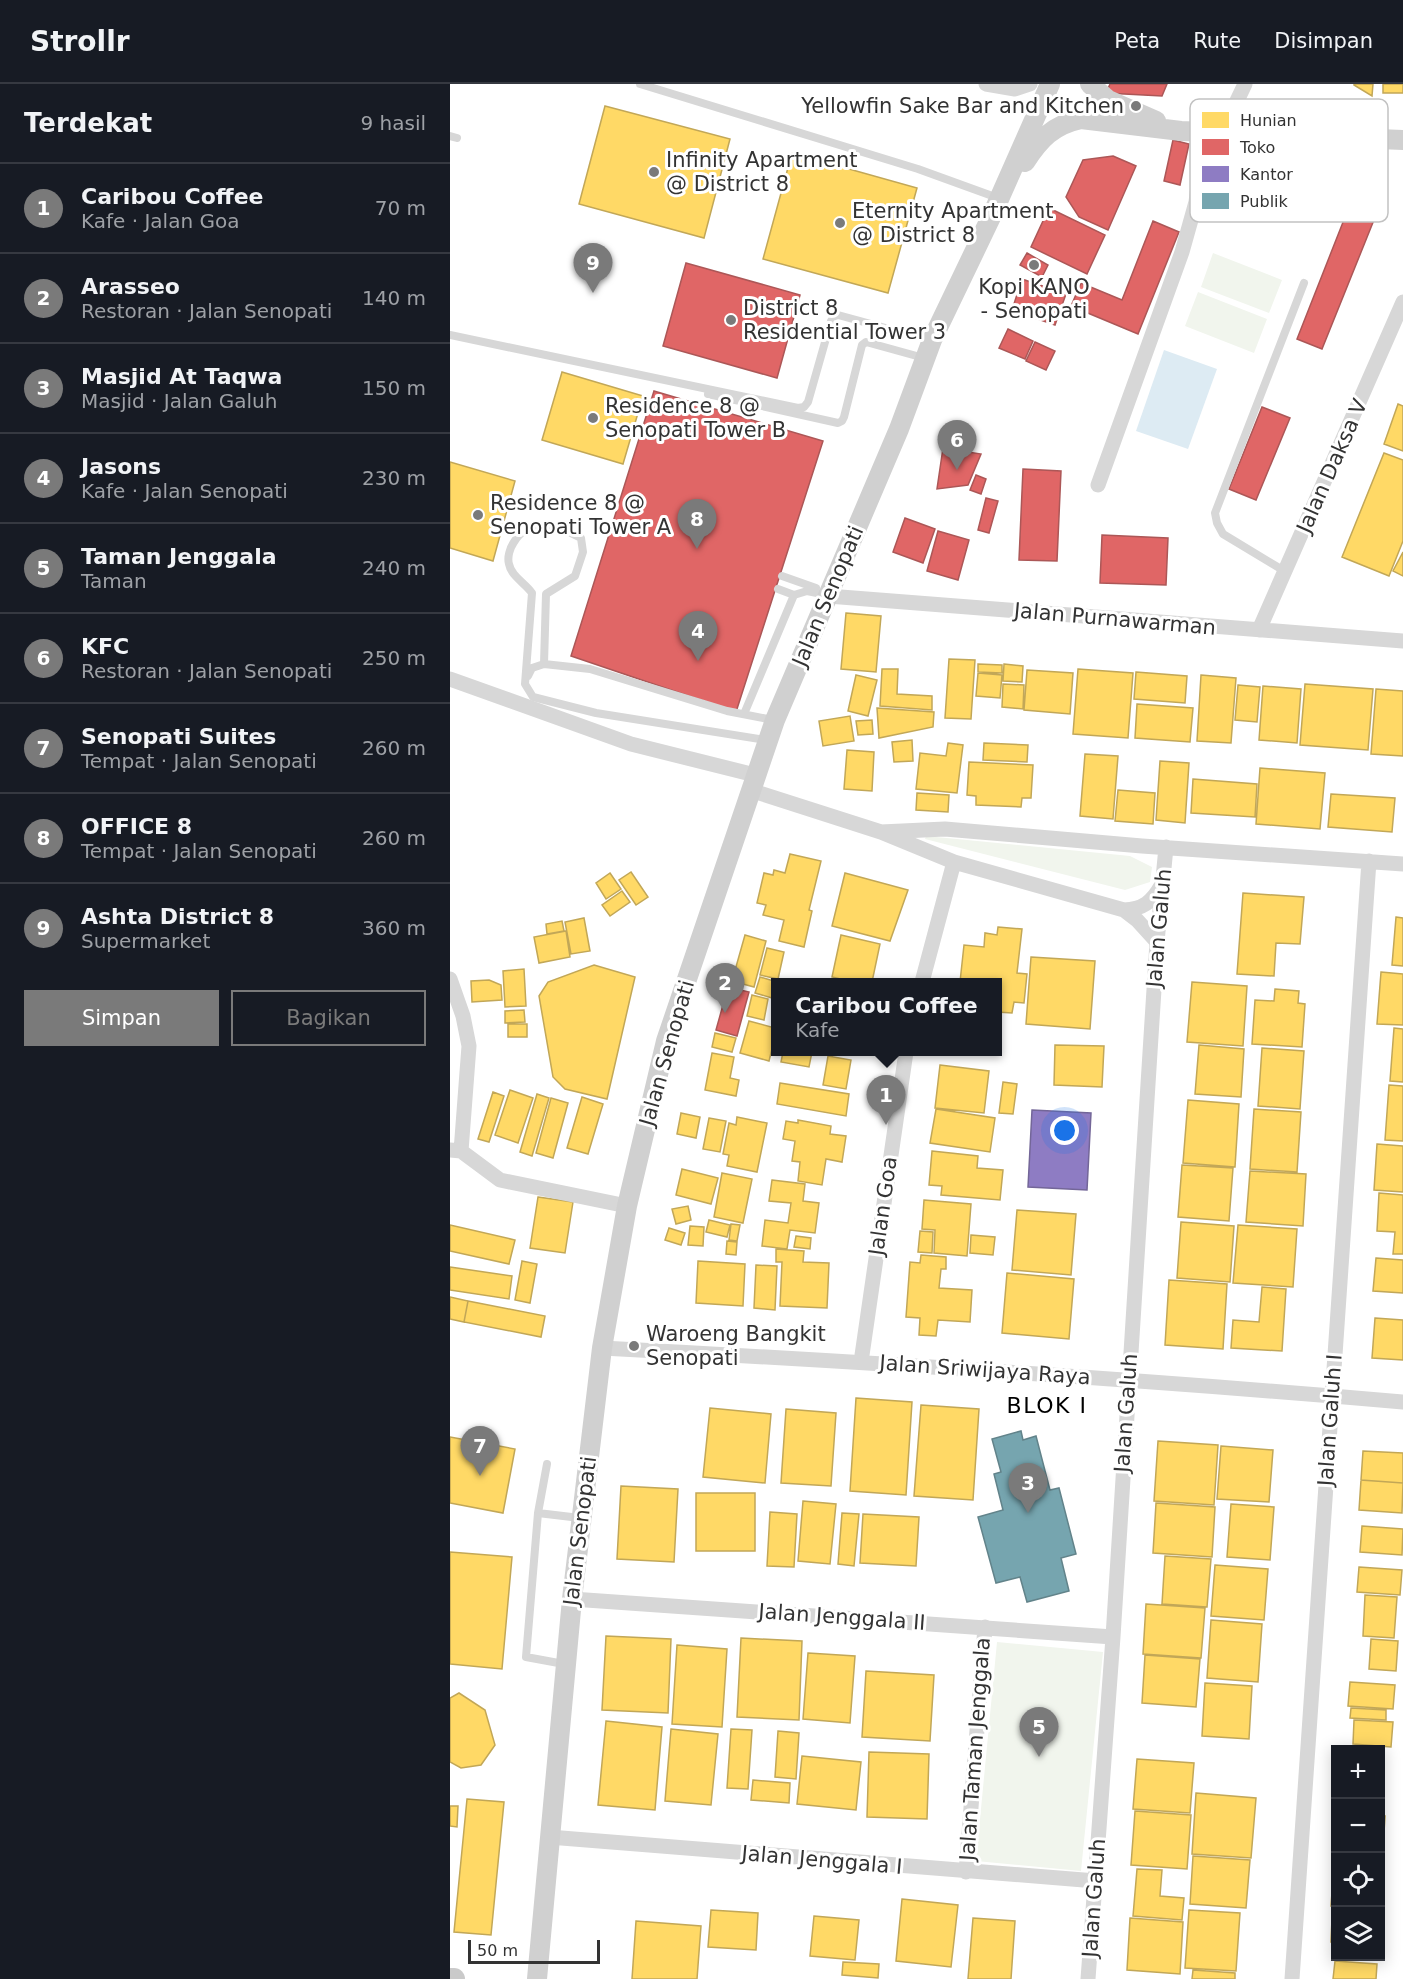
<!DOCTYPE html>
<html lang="id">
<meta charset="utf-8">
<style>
:root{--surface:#171b24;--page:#20242c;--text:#f1f3f6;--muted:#9ea1a6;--line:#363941;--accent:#7a7a7a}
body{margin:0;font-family:"DejaVu Sans",sans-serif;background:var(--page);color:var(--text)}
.controls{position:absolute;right:18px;bottom:18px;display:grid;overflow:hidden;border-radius:0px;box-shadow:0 3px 15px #0003}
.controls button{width:54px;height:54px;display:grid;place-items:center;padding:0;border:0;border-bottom:2px solid var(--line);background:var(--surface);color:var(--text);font:30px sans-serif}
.scale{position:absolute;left:18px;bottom:15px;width:132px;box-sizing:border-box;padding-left:6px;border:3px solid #333;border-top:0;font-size:16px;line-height:21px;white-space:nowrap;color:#333;-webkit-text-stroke:4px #fff;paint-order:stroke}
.you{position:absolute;left:615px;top:1047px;width:21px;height:21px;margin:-15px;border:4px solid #fff;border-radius:50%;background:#1a73e8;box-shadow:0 0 0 9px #1a73e833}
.badge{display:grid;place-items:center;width:39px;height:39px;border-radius:50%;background:var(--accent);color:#fff;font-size:20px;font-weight:700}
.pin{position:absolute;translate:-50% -50px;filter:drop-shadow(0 2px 3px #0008)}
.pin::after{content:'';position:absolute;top:32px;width:21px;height:18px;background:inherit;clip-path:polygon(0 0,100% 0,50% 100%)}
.popup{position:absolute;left:321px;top:894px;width:231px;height:78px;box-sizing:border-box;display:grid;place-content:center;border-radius:0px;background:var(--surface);filter:drop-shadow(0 2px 4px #0005);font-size:20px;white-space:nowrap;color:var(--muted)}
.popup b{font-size:22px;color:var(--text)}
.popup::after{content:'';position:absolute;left:50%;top:100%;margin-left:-12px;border:12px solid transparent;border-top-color:var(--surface)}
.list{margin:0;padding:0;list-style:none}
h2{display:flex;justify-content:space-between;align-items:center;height:78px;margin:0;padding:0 24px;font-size:26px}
h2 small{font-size:20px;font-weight:400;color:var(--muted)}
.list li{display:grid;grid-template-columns:39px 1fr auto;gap:18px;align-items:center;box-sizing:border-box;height:90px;padding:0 24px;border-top:2px solid var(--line)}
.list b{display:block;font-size:22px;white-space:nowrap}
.list p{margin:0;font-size:20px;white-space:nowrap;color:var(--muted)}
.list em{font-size:20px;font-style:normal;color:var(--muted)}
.actions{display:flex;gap:12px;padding:18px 24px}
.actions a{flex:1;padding:14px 0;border:2px solid var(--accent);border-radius:0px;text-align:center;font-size:21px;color:var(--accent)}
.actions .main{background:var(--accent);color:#fff}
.icon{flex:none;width:33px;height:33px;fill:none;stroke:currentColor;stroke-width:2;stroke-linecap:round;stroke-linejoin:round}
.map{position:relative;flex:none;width:953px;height:1895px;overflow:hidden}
header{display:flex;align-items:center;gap:36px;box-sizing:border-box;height:84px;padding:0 30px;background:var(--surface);border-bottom:2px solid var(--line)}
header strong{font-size:28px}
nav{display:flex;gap:33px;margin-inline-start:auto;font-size:21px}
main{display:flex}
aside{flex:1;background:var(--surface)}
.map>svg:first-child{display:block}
.green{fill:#f1f5ed}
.water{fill:#ddebf3}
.homes{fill:#ffd966;stroke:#c2a757;stroke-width:1.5}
.shops{fill:#e06666;stroke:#ac5757;stroke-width:1.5}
.offices{fill:#8e7cc3;stroke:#736698;stroke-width:1.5}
.public{fill:#76a5af;stroke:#62838a;stroke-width:1.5}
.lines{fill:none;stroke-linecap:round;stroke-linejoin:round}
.service{stroke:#d7d7d7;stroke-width:8}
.minor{stroke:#d7d7d7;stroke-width:15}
.secondary{stroke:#d0d0d0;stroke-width:20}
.primary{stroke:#cacaca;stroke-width:22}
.poi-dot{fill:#7a7a7a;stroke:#fff;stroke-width:2}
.labels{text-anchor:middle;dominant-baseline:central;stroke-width:6;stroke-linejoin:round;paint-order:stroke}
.poi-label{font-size:21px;fill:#333;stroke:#fff;text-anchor:start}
.street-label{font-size:21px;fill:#333;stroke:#fff}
.neighbourhood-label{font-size:22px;letter-spacing:1.5px;fill:#000;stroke:#fff}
.key{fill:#fff;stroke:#c2c2c2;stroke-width:1.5}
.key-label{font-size:16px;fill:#333}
</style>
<header>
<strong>Strollr</strong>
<nav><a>Peta</a><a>Rute</a><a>Disimpan</a></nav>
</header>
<main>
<aside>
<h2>Terdekat<small>9 hasil</small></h2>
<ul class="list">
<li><span class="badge">1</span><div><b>Caribou Coffee</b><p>Kafe · Jalan Goa</p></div><em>70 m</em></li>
<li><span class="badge">2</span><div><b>Arasseo</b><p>Restoran · Jalan Senopati</p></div><em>140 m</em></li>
<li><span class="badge">3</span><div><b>Masjid At Taqwa</b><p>Masjid · Jalan Galuh</p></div><em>150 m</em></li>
<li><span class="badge">4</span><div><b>Jasons</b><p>Kafe · Jalan Senopati</p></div><em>230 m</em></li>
<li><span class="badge">5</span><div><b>Taman Jenggala</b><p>Taman</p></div><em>240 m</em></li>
<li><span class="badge">6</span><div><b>KFC</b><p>Restoran · Jalan Senopati</p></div><em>250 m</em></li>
<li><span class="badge">7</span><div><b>Senopati Suites</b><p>Tempat · Jalan Senopati</p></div><em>260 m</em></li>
<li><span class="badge">8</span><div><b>OFFICE 8</b><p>Tempat · Jalan Senopati</p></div><em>260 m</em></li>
<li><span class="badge">9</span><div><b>Ashta District 8</b><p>Supermarket</p></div><em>360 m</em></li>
</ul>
<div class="actions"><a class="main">Simpan</a><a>Bagikan</a></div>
</aside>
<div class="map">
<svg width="953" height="1895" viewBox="0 0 953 1895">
<rect width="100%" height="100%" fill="#fff"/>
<path class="green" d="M763,169L832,196L819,229L751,203Z
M748,208L817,235L804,269L735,242Z
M476,752L680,772L702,783L700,798L675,806L475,755Z
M547,1558L653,1568L631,1787L526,1777Z"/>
<path class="water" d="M714,266L767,285L738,365L686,347Z"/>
<path class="homes" d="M904,0H923L922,12L904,1Z
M933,0H953V9H933Z
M155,22L280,55L254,154L129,120Z
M342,69L467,104L438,209L313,175Z
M112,288L193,312L173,380L92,356Z
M948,320L953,322V367L934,360Z
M934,369L953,376V457L939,492L892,473Z
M0,378L65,397L43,477L0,464Z
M953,468V492L943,487Z
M396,529L431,532L426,588L391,585Z
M499,575L525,576L521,635L495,634Z
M528,580L552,581V589L528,588Z
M554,580L573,582L572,598L553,597Z
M432,585H448L447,610L482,612V626L430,622Z
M628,585L683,589L678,654L623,650Z
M577,586L623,589L620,630L574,626Z
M686,588L737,592L735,619L684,615Z
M528,589L552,591L550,614L526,612Z
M406,591L427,596L418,632L398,627Z
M751,591L786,594L781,659L747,657Z
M553,600L574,601L573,625L552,623Z
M855,600L923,605L918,666L850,661Z
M788,601L810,603L807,638L785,636Z
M813,602L851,605L847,659L809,656Z
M926,605L953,607V672L921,670Z
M687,620L743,624L740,658L685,654Z
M427,624L484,628L483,643L429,654Z
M400,632L404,657L373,662L369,637Z
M422,636L423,650L408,651L406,637Z
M462,656L463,677L444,678L442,658Z
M498,659L513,661L507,709L466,705L470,669L496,672Z
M534,659L578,661L577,678L533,676Z
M397,666L424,668L422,707L394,705Z
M635,670L668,672L663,735L630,732Z
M710,677L739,679L735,739L706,736Z
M519,678L583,681L581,714H572L571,723L526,721V712L517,711Z
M810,684L875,689L870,745L806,740Z
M743,695L807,700L805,733L741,729Z
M668,706L705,709L703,740L665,737Z
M467,709L499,711L498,728L466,726Z
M881,710L945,714L942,748L878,743Z
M340,770L371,777L359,826L362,827L354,863L329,857L334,836L313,831L316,821L307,819L314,789L323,791L324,786L335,789Z
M181,788L198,813L186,821L169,796Z
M160,789L171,805L156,815L146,799Z
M395,789L458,806L440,857L382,842Z
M172,807L180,818L160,832L152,821Z
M793,809L854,813L850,860L826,859L824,892L787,890Z
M946,833L953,834V882L942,881Z
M134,834L140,867L121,870L115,838Z
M112,837L114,847L97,850L96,840Z
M548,843L572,845L567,889L577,890L574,919L564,918L562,929L547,928V898H510L514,861L534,863L535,849L547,851Z
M116,847L120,873L89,879L84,853Z
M295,851L316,857L304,903L282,897Z
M391,851L430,860L422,898H403L382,893Z
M317,864L334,868L328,895L310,891Z
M581,873L645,877L640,945L576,940Z
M144,881L185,893L157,1015L115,1005L103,993L89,912L98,898Z
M74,885L76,922L55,923L53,887Z
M931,888L953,890V941L927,940Z
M310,893L327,898H325L322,914L305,909Z
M39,896L51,901L52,916L22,918L21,897Z
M742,898L797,902L793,962L737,958Z
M825,905L849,907L848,919L855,920L852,963L802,960L805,916L824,917Z
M302,911L318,915L314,936L297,932Z
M74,926L75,938L55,939V927Z
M299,937L325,944V953L319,977L290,969Z
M58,940H77V953H58Z
M944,944L953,945V998L940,997Z
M265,949L286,954L282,968L262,963Z
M605,961L654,962L652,1003L604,1001Z
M749,961L794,965L791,1013L745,1010Z
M812,964L854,967L850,1025L808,1022Z
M333,968H362L359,983L331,978Z
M262,969L284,973L280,994L289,996L286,1012L255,1006Z
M378,972L401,976L396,1005L373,1001Z
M490,981L539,987L534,1029L485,1024Z
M553,998L567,1000L563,1030L549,1029Z
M330,999L399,1010L396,1032L327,1020Z
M939,1001L953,1002V1057L935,1056Z
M60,1006L83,1014L68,1059L45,1051Z
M43,1008L54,1012L39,1058L28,1055Z
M87,1010L99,1014L82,1072L70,1068Z
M132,1013L153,1020L138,1070L117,1064Z
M101,1014L118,1019L103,1074L86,1069Z
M738,1016L789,1020L785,1083L733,1079Z
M486,1025L545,1034L540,1068L480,1059Z
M804,1025L851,1028L847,1088L800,1085Z
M231,1029L250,1033L246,1054L227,1050Z
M287,1033L317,1039L307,1088L277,1082L279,1071L273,1070L279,1039L286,1041Z
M259,1034L276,1037L270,1068L253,1065Z
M348,1036L381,1042L380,1050L396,1052L392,1078L376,1075L372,1101L348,1097L350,1078L342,1077L345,1057L333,1055L336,1037L348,1039Z
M927,1060L953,1062V1108L924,1106Z
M482,1067L528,1072L527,1084L553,1086L550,1116L491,1111L492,1102L479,1101Z
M732,1081L783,1084L779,1137L728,1133Z
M232,1085L268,1094L261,1120L226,1111Z
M800,1087L856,1090L853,1142L796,1138Z
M272,1089L302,1095L293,1139L264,1133Z
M322,1096L355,1100L353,1117L369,1119L365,1149L340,1146L337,1165L312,1162L315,1136L338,1139L341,1119L319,1117Z
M929,1109L953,1111V1170H943L945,1148L927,1147Z
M88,1113L123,1118L115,1169L80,1164Z
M474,1116L521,1120L517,1172L484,1169L485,1146L472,1145Z
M238,1122L241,1136L226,1140L222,1125Z
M567,1126L626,1130L621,1191L562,1186Z
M259,1136L280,1141L277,1153L256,1148Z
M731,1138L784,1142L780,1198L727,1194Z
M281,1140L290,1141L287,1157L279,1156Z
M0,1141L65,1156L59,1180L0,1167Z
M788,1141L847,1145L843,1203L783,1199Z
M240,1142L254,1143L253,1162L238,1161Z
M219,1144L235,1149L231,1161L215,1156Z
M470,1147L483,1148L482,1169L468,1168Z
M521,1151L545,1153L543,1171L520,1169Z
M346,1152L361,1154L360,1165L344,1163Z
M277,1157L287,1158L286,1171L276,1170Z
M326,1165L354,1167L353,1178L379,1179L377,1224L330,1222L332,1178H326Z
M471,1171L496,1173V1185H491L489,1204L522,1206L520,1238L488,1236L486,1252L469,1251L470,1234L456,1233L460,1178L470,1179Z
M926,1174L953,1176V1209L923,1207Z
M72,1177L87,1180L80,1219L65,1216Z
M248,1177L295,1180L293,1222L246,1219Z
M306,1181L327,1182L325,1226L304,1224Z
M0,1183L62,1192L59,1215L0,1206Z
M557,1189L624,1195L619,1255L552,1249Z
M719,1196L777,1200L773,1265L715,1261Z
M812,1203L836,1205L832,1267L781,1264L783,1236L809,1238Z
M0,1213L18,1217L14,1238L0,1235Z
M18,1217L95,1232L91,1253L14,1238Z
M925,1234L953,1236V1276L922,1274Z
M406,1314L462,1318L456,1411L400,1407Z
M471,1321L529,1325L523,1416L464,1412Z
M260,1324L321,1330L315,1399L253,1393Z
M336,1325L386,1329L381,1402L331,1399Z
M0,1353L65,1365L53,1429L0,1419Z
M708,1357L768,1361L764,1421L704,1417Z
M771,1362L823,1366L819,1418L767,1415Z
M913,1367L953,1369V1399L911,1396Z
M911,1396L953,1399L952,1429L909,1426Z
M171,1402L228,1405L224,1478L167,1475Z
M246,1409H305V1467H246Z
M353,1417L386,1420L380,1480L348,1477Z
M706,1419L765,1423L762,1473L703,1469Z
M781,1420L824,1423L820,1476L777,1473Z
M320,1428L347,1430L344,1483L317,1482Z
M392,1429L409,1430L404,1482L388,1480Z
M413,1430L469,1433L466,1482L410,1479Z
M912,1442L953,1445L952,1471L910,1468Z
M0,1468L62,1473L52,1585L0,1580Z
M715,1472L761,1475L757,1523L712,1520Z
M765,1481L818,1485L814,1536L761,1532Z
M909,1483L952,1486L950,1511L907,1508Z
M915,1511L947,1513L944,1554L913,1552Z
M696,1520L755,1524L751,1574L693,1570Z
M761,1536L812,1540L808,1598L757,1594Z
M156,1552L221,1555L218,1629L152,1626Z
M291,1554L352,1557L349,1636L287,1633Z
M921,1555L948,1557L946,1587L919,1585Z
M227,1561L277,1565L272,1643L222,1640Z
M358,1569L405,1572L400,1639L353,1635Z
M695,1571L750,1575L746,1623L692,1619Z
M416,1587L484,1591L480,1657L412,1653Z
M900,1598L945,1601L943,1625L898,1622Z
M755,1599L802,1602L799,1655L752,1652Z
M9,1609L35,1626L45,1661L31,1681L11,1684L0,1678V1614Z
M901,1624L936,1626V1636L900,1634Z
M904,1636L943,1638L941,1663L903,1660Z
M156,1637L212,1643L205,1726L148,1721Z
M221,1645L268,1650L261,1721L215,1717Z
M281,1645L302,1646L298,1705L277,1704Z
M328,1647L349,1649L346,1695L325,1693Z
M419,1668L479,1670L477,1735L417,1733Z
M352,1672L411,1678L406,1726L347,1720Z
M687,1675L744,1679L740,1729L683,1725Z
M303,1696L340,1699L339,1719L301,1716Z
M746,1709L806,1714L801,1774L742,1770Z
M17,1715L54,1718L41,1851L4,1848Z
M0,1722H8L7,1743L0,1742Z
M685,1727L741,1731L737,1785L681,1781Z
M930,1732H935L932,1781L930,1780Z
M743,1772L800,1776L796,1824L740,1820Z
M687,1785L712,1786L710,1812L734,1814L732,1836L683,1832Z
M883,1795H886V1822H881Z
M452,1815L508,1821L501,1883L446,1877Z
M261,1826L308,1829L306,1866L258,1863Z
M739,1826L790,1829L786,1887L735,1884Z
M364,1832L409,1836L405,1876L360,1872Z
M523,1834L565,1837L561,1895H518Z
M680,1834L733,1838L730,1890L677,1886Z
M882,1835L886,1836V1858H881Z
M186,1837L251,1842L247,1895H182Z
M885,1877L927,1880L926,1895H883Z
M393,1878L429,1880L428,1894L392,1891Z
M743,1886L785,1889V1895H742Z"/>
<path class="shops" d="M660,0H717L712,12L656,9Z
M723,56L739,60L730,101L714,97Z
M663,72L686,82L658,146L629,133L616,113L633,76Z
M772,91L915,96L914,120L928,126L872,265L847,255L899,123L771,119Z
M599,124L655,151L637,190L581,163Z
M703,137L729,148L688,250L621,222L631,199L672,216Z
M577,169L598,181L592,193L570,181Z
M236,179L350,211L327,294L213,262Z
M572,195L616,210L605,241L562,226Z
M558,245L583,257L575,275L549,264Z
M585,258L605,267L596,286L576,277Z
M204,307L373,357L286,628L121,572Z
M812,323L840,334L806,416L779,405Z
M493,364L531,370L518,401L487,405Z
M573,385L611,387L607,477L569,476Z
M526,391L536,395L531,410L520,406Z
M536,414L548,417L539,449L528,446Z
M455,434L485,445L473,479L443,468Z
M488,447L519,456L508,496L477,487Z
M652,451L718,454L716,501L650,499Z
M278,903L299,908L287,952L266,946Z"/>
<path class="offices" d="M582,1026L641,1029L637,1106L578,1103Z"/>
<path class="public" d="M571,1347L573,1356L586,1352L600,1406L609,1404L626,1470L611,1474L619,1507L577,1518L570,1493L546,1499L528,1433L553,1426L544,1390L551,1388L542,1355Z"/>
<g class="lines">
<path class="service" d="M190,0L468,85L548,114
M0,52L7,54
M0,251L348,324L354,323L358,318L381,237L384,232L388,231L480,256
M258,310L388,339L392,337L394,333L412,261L416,258L474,274
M836,488L773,450L767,439L765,429L854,199
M332,492L366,504
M328,505L344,511
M94,580L96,510L125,492L133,468L131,454C108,442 81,431 64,458C60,464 57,473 59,480C61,492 75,499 82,509L75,600L83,613L146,629L316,656
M78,592L82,584L94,580L140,585L277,627L323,636
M294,630L344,511L357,507L377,511
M88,1429L97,1380
M114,1580L76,1573L88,1429L130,1434"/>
<path class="minor" d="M536,0L565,5L580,0
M764,49L785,21L795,0
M648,401L732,168L746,118L755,48
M378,512L953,557
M809,546L953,218
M0,595L181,660L305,691
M300,706L431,748L504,778L674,826L687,836L707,858
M431,748L495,745L692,762L953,780
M674,826C693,825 702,818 711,802
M0,895L13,932L19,962L11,1067
M472,898L504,778
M0,1066L11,1067L50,1096L177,1122
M152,1264C419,1278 686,1295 953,1318
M411,1278L456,968
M122,1515L663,1553
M99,1753L646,1797
M516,1788L535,1543
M638,1895L663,1553L707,858L716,763
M842,1895L919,777"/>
<path class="secondary" d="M640,0L658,16L706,37
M575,78C590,55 603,41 631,35L731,47L953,56
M87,1895L122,1515L152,1264L177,1122L216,957L325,636L449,345L482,256L542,131L600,0"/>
<path class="primary" d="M0,1895H4"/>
</g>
<g class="poi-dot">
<circle cx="686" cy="22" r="6"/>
<circle cx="204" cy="88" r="6"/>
<circle cx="390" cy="139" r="6"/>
<circle cx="584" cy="181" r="6"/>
<circle cx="281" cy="236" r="6"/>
<circle cx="143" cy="334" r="6"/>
<circle cx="28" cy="431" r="6"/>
<circle cx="184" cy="1262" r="6"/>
</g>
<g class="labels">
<g class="poi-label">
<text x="674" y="22" text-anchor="end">Yellowfin Sake Bar and Kitchen</text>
<text x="216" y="76">Infinity Apartment<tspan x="216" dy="24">@ District 8</tspan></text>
<text x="402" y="127">Eternity Apartment<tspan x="402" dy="24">@ District 8</tspan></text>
<text x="584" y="203" text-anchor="middle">Kopi KANO<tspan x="584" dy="24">- Senopati</tspan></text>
<text x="293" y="224">District 8<tspan x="293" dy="24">Residential Tower 3</tspan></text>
<text x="155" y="322">Residence 8 @<tspan x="155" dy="24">Senopati Tower B</tspan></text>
<text x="40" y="419">Residence 8 @<tspan x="40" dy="24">Senopati Tower A</tspan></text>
<text x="196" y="1250">Waroeng Bangkit<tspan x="196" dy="24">Senopati</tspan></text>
</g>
<g class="street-label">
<text transform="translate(882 382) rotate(-66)">Jalan Daksa V</text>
<text transform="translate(378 512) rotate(-67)">Jalan Senopati</text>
<text transform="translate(665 535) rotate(5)">Jalan Purnawarman</text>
<text transform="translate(709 844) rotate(-85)">Jalan Galuh</text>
<text transform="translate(217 969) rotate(-74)">Jalan Senopati</text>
<text transform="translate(433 1122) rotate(-82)">Jalan Goa</text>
<text transform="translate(535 1286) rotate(4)">Jalan Sriwijaya Raya</text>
<text transform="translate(676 1329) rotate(-86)">Jalan Galuh</text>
<text transform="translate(880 1336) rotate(-86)">Jalan Galuh I</text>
<text transform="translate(130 1447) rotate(-83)">Jalan Senopati</text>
<text transform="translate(392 1533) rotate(4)">Jalan Jenggala II</text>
<text transform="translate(525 1665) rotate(-86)">Jalan Taman Jenggala</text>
<text transform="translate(372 1776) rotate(5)">Jalan Jenggala I</text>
<text transform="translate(644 1814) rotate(-86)">Jalan Galuh</text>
</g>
<g class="neighbourhood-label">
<text x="597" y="1321">BLOK I</text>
</g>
</g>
<rect x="740" y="15" width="198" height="123" rx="9" class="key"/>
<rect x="752" y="28" width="27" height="16" fill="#ffd966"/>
<rect x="752" y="55" width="27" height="16" fill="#e06666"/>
<rect x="752" y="82" width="27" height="16" fill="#8e7cc3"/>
<rect x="752" y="109" width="27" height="16" fill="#76a5af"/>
<g class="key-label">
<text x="790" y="42">Hunian</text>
<text x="790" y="69">Toko</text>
<text x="790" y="96">Kantor</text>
<text x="790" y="123">Publik</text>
</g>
</svg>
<div class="controls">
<button>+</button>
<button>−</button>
<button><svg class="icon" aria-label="locate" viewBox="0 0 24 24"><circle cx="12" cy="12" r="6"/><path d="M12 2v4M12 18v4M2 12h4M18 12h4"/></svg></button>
<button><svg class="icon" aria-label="layers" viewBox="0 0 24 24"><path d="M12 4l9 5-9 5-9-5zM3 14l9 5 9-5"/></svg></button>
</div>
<div class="scale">50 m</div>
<div class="you"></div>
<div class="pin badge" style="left:436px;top:1041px">1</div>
<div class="popup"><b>Caribou Coffee</b>Kafe</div>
<div class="pin badge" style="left:275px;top:929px">2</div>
<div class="pin badge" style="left:578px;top:1429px">3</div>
<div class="pin badge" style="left:248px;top:577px">4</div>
<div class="pin badge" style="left:589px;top:1673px">5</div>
<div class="pin badge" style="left:507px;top:386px">6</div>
<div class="pin badge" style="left:30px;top:1392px">7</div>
<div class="pin badge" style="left:247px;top:465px">8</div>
<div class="pin badge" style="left:143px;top:209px">9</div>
</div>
</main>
